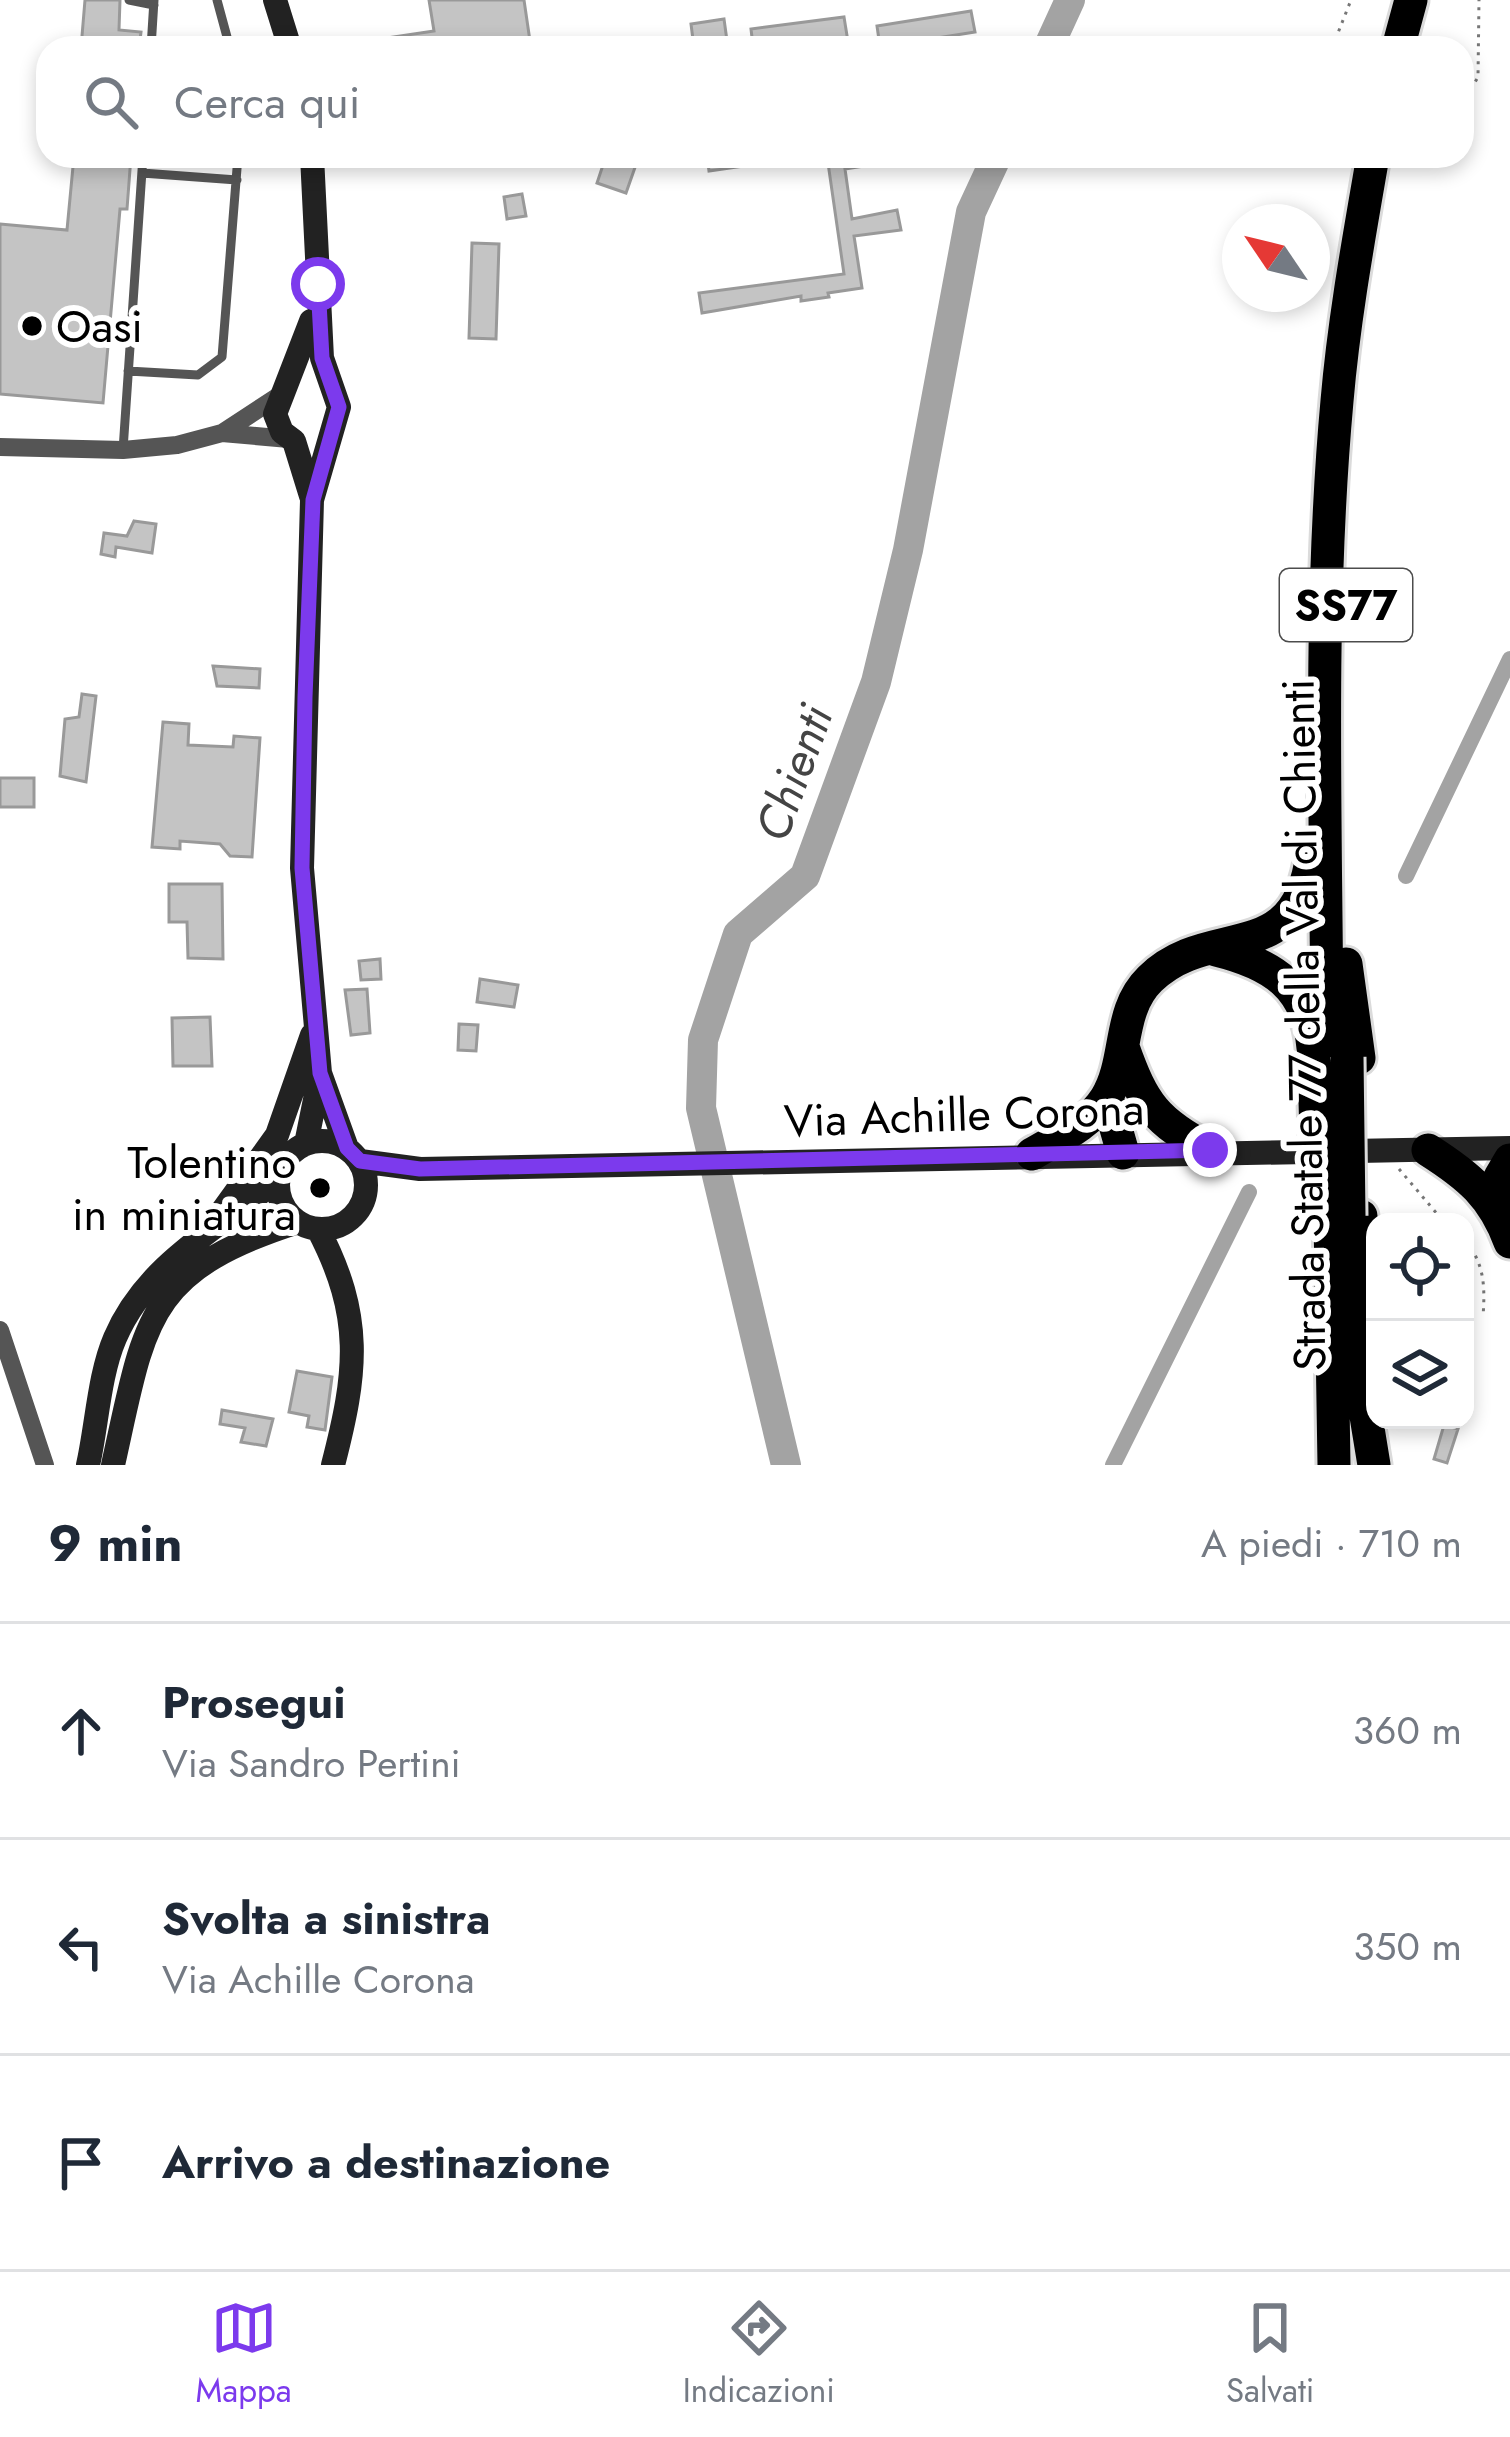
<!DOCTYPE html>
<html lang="it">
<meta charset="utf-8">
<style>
:root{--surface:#fff;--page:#f2f2f3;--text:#1f2937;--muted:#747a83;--line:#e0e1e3;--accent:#7c3aed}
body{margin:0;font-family:Jost,sans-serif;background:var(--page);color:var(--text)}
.controls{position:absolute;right:36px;bottom:36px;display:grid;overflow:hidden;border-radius:24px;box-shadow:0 6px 18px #0003}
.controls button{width:108px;height:108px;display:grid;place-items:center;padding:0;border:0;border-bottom:3px solid var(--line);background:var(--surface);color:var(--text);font:60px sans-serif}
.compass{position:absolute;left:1222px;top:204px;width:108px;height:108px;border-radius:50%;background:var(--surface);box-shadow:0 6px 18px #0003;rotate:305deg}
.stop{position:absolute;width:36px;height:36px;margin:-27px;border:9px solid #7c3aed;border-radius:50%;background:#fff}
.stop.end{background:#7c3aed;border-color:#fff;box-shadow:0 3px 12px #0008}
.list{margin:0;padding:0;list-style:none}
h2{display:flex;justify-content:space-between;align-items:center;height:156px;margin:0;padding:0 48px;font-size:51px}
h2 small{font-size:39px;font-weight:400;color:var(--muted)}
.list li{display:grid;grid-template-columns:78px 1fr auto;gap:36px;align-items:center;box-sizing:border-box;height:216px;padding:0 48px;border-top:3px solid var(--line)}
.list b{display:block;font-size:45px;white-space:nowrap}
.list p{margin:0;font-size:39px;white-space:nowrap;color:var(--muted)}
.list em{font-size:39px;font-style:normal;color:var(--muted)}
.icon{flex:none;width:66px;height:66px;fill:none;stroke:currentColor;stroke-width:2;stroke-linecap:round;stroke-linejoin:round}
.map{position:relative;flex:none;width:1510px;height:1465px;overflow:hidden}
.search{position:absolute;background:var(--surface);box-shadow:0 6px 18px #0003;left:36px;right:36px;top:36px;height:132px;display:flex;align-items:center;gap:30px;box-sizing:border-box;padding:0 42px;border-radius:36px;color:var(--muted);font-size:45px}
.sheet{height:804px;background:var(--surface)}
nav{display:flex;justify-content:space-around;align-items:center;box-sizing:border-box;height:168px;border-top:3px solid var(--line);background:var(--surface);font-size:33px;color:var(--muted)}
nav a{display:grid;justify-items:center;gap:6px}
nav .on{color:var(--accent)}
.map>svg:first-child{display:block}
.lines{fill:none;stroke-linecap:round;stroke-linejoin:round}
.canal{stroke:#a3a3a3;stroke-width:16}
.river{stroke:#a3a3a3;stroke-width:30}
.building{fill:#c4c4c4;stroke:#999;stroke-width:3}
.highway-casing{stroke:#dbdbdb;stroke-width:39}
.path{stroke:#777;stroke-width:3;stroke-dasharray:3 6;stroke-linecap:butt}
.lane{stroke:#555;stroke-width:9}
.street{stroke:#555;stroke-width:18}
.secondary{stroke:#222;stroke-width:24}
.highway{stroke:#000;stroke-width:33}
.highway-bridge-casing{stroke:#dbdbdb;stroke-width:39;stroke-linecap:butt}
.highway-bridge{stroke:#000;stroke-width:33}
.route{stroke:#7c3aed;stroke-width:15}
.poi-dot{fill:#000;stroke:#fff;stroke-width:4.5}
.labels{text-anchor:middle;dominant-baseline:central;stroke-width:12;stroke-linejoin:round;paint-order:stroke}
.shield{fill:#fff;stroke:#4c4c4c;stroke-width:3}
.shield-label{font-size:42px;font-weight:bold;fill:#000}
.poi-label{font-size:45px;fill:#000;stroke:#fff;text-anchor:start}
.street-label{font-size:45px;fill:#000;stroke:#fff}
.water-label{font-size:48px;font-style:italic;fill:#444;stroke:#fff}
</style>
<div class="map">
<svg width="1510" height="1465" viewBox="0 0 1510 1465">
<rect width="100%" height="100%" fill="#fff"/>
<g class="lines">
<path class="canal" d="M1406,876L1510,659
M1113,1465L1249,1192"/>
<path class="river" d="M1048,48L1070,0
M786,1465L701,1108L703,1040L738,934L805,876L876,682L908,550L971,212L997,156"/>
</g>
<path class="building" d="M85,0H120L119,30L141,32L139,48H81Z
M429,0H524L531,48H373V40L434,31Z
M971,11L975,32L880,47L877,26Z
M844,17L849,48H804L802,39L753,46L751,29Z
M724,19L728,48H694L691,24Z
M74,156H131L127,209H120L103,403L0,394V224L67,230Z
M606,156H639L626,193L597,183Z
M707,156H758V164L709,171Z
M827,156H877V164L845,169L852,219L897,210L901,230L854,236L862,288L828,293L829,297L801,301V296L702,313L699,293L844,274Z
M522,194L526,216L507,219L504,197Z
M472,243L499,244L496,339L469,338Z
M134,521L156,524L152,553L116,547L115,557L101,554L104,533L127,536Z
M213,666L260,669L259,688L217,686Z
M82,694L96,696L86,782L60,776L65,719L79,717Z
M163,722L189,724L188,745L233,747L234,736L260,738L252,857L230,856L220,844L180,841V849L152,847Z
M0,778H34V807H0Z
M169,884H222L223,959L188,958L187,922H169Z
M380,959L381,979L361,980L359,961Z
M480,979L518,985L514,1007L477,1002Z
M367,989L370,1033L351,1035L345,990Z
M210,1017L212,1066H173L172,1018Z
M459,1024L478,1025L476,1051L458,1050Z
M297,1371L332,1377L325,1430L307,1427L309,1416L289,1412Z
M222,1410L273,1419L266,1446L241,1442L245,1428L220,1424Z
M1444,1425L1458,1429L1447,1463L1434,1459Z"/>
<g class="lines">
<defs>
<path id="highway" d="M1398,48L1411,0
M1216,950C1273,964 1308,987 1313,1048
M1346,964L1359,1058
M1123,1047C1143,1104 1156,1122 1210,1150
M1327,1060C1327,840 1317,620 1337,401C1344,319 1359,237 1373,156
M1107,1097L1123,1153
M1428,1150C1469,1176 1493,1196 1510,1242
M1032,1154C1059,1138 1089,1125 1106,1098C1129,1061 1117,1011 1150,979C1210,920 1297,971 1312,854
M1497,1207L1500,1177L1510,1160
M1361,1216L1365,1410L1374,1465
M1330,1217L1334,1465"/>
</defs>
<use href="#highway" class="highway-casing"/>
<path class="path" d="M1332,48L1351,0
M1462,105L1478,77L1479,0
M1399,1169L1444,1222
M1465,1241C1485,1263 1485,1288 1483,1317"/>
<path class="lane" d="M129,0L154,5
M217,0L230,48
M151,48L154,0
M142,173L237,180
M128,371L198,375L222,357L238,156
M123,450L143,156"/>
<path class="street" d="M222,433L280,395
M0,447L123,450L177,445L222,433L289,439
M0,1330L45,1465"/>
<path class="secondary" d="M275,0L290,48
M312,156L322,358L339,407L312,500L302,868L320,1073L347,1148
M311,321L275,414L282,432L294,441L311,496
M278 1185a44 44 0 1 1 88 0a44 44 0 1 1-88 0Z
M306,1144L320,1075
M360,1161L420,1169L1510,1148
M223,1210L277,1135L312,1035
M318,1229C364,1317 357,1372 333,1465
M88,1465C97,1425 99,1375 115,1338C147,1263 219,1228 279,1178
M113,1465C145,1322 144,1271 298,1222"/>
<use href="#highway" class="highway"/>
<defs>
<path id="highway-bridge" d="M1347,1057L1349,1216
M1314,1061L1318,1218"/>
</defs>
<use href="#highway-bridge" class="highway-bridge-casing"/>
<use href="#highway-bridge" class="highway-bridge"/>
</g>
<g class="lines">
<path class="route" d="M318,284L322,358L339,407L313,500L305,697L302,868L320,1073L347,1148L360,1161L420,1169L1210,1150"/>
</g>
<g class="poi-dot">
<circle cx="32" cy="326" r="12"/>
<circle cx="320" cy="1188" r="12"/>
</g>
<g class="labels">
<rect class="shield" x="1280" y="569" width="132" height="72" rx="9"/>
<g class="shield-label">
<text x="1346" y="605">SS77</text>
</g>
<g class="poi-label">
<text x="56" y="326">Oasi</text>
<text x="296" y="1162" text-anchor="end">Tolentino<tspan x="296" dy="52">in miniatura</tspan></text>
</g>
<g class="street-label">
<text transform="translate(1304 1025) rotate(-91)">Strada Statale 77 della Val di Chienti</text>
<text transform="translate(964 1115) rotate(-2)">Via Achille Corona</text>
</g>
<g class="water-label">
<text transform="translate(794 773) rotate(-70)">Chienti</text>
</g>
</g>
</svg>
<div class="controls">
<button><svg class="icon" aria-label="locate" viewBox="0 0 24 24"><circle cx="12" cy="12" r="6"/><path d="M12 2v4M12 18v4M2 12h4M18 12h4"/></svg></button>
<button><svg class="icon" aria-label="layers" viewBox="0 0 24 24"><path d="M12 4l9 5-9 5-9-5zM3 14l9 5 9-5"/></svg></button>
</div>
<svg class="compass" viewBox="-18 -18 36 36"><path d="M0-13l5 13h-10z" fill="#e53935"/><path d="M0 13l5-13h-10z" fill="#747a83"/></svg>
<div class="stop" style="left:318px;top:284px"></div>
<div class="stop end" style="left:1210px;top:1150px"></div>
<div class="search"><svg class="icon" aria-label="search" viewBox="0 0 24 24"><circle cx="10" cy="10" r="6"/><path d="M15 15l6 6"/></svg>Cerca qui</div>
</div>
<section class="sheet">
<h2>9 min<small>A piedi · 710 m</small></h2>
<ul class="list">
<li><svg class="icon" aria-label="ahead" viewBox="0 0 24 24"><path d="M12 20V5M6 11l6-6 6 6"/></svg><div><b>Prosegui</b><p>Via Sandro Pertini</p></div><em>360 m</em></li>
<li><svg class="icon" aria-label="left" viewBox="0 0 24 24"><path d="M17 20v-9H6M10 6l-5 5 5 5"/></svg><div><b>Svolta a sinistra</b><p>Via Achille Corona</p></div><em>350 m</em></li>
<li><svg class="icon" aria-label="arrive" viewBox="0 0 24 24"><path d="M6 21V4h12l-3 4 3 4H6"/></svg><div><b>Arrivo a destinazione</b></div></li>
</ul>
</section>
<nav>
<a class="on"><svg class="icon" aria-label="map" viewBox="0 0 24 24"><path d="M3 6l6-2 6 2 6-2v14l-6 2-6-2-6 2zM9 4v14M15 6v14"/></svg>Mappa</a>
<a><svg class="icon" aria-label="directions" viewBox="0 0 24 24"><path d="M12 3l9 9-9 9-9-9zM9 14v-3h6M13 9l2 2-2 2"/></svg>Indicazioni</a>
<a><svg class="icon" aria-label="saved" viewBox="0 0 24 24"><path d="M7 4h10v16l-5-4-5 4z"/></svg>Salvati</a>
</nav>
